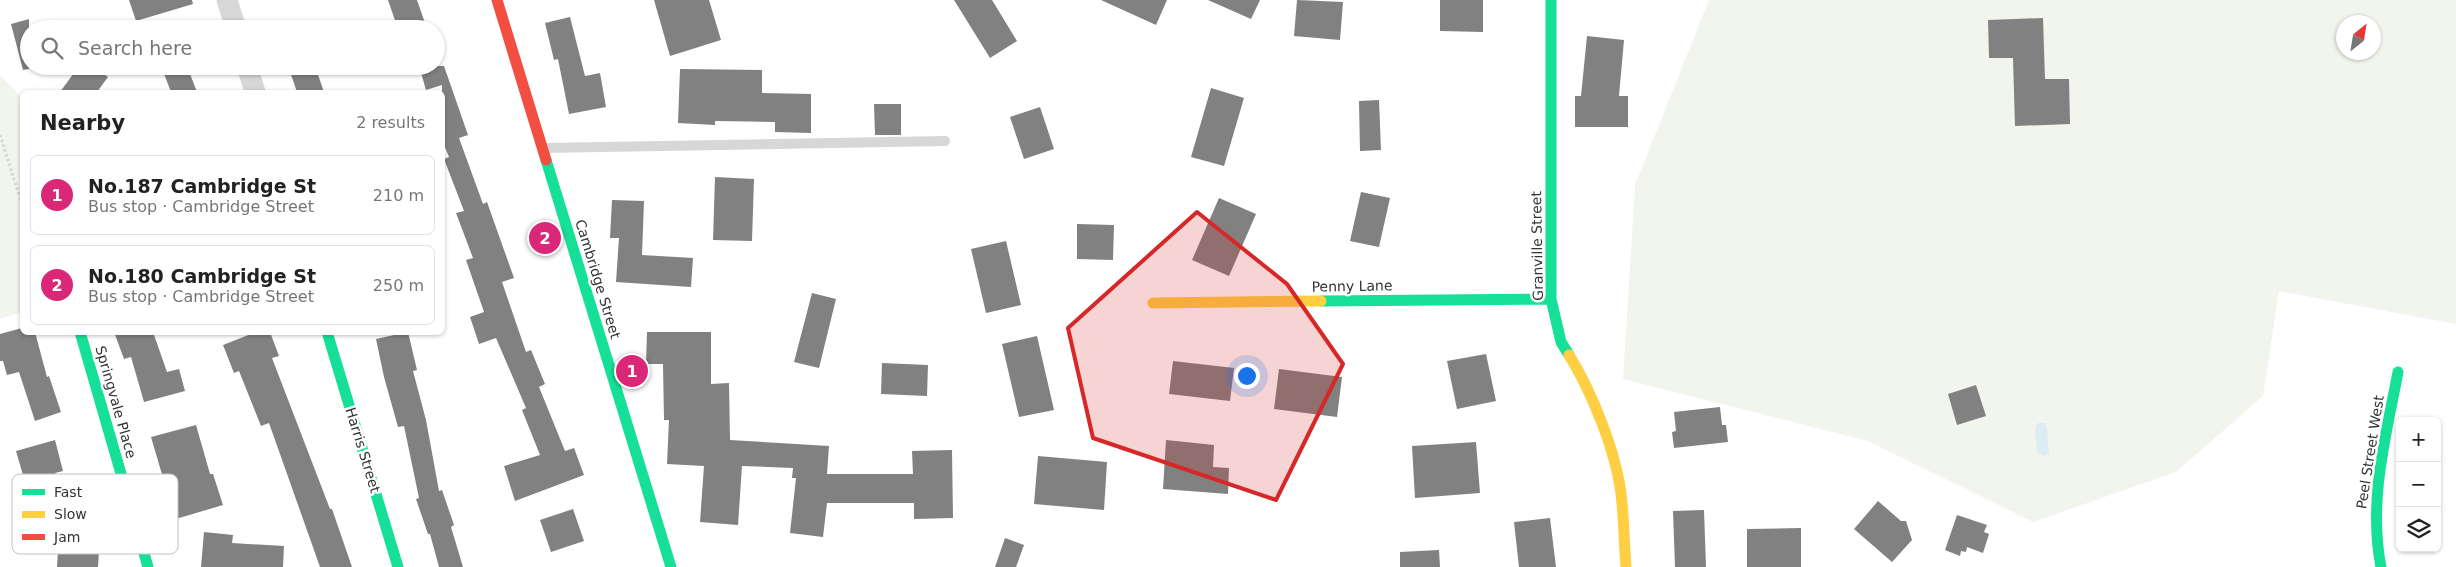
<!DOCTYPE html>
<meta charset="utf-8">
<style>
:root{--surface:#fff;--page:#f6f6f6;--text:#222;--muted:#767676;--line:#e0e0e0;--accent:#db2777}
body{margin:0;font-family:"DejaVu Sans",sans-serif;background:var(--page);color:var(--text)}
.controls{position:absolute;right:15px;bottom:15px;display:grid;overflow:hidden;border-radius:8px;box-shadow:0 1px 4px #0004}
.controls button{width:45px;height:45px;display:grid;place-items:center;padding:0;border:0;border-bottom:1px solid var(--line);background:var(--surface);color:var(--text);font:25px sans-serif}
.compass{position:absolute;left:2336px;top:15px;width:45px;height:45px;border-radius:50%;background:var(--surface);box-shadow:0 1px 4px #0004;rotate:30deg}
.you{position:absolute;left:1246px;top:375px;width:18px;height:18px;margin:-12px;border:4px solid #fff;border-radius:50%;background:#1a73e8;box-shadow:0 0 0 8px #1a73e833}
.badge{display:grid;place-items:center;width:32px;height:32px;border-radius:50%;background:var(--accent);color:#fff;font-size:16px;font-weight:700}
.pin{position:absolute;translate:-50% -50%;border:2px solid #fff;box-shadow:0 1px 5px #0006}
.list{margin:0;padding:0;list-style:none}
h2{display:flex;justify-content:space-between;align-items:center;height:65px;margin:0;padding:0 20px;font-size:21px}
h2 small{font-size:16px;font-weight:400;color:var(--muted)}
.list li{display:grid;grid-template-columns:32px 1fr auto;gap:15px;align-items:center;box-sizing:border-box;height:80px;margin:0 10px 10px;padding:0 10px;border:1px solid var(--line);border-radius:8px}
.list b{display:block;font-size:19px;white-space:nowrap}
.list p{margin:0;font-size:16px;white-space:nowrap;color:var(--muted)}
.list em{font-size:16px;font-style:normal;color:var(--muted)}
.icon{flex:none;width:28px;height:28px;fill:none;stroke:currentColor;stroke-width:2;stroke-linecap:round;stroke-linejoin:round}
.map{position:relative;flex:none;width:2456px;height:567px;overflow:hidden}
.search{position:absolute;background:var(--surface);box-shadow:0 1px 4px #0004;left:20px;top:20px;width:425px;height:55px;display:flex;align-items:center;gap:12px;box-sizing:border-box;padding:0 18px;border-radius:28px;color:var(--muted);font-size:19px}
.panel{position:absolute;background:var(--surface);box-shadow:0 1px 4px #0004;left:20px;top:90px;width:425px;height:245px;border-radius:8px}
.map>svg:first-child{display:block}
.green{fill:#f1f5ed;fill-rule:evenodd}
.water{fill:#ddebf3}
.building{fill:#818181}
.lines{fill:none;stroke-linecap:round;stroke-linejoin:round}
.path{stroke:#d6d6d6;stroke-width:3;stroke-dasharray:2.5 2.5;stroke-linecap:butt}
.lane{stroke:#d7d7d7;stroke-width:10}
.street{stroke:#d7d7d7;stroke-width:21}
.fast{stroke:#16e098;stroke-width:11}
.slow{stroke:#ffcf43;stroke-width:11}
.jam{stroke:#f24e42;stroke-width:11}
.marked{fill:#d62828;fill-opacity:0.2;stroke:#d62828;stroke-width:4;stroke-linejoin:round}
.labels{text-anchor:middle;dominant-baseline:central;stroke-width:5;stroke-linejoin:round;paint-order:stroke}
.street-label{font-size:14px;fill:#333;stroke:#fff}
.key{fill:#fff;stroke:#c2c2c2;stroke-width:1}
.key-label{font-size:14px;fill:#333}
</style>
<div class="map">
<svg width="2456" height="567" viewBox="0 0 2456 567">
<rect width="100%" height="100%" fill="#fff"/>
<path class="green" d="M1709,0H2456V324L2279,291L2263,396L2176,472L2033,522L1868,441L1623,379L1635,185ZM2344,22H2374V52H2344Z
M0,75L22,98V312L0,319Z"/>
<path class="water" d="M2038,423H2045L2047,427L2049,454L2043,456L2037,452L2035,427Z"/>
<path class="building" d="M129,0H192L193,4L136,21Z
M388,0H417L425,23L407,29H398Z
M654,0H709L721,40L670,56Z
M954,0H992L1017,41L990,58Z
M1101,0H1167L1156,25Z
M1208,0H1260L1251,19Z
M1297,0L1343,2L1340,40L1294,36Z
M1440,0H1483V32L1440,31Z
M570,17L585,76L600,73L606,107L569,114L558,59L554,60L545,23Z
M2043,18L2045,79H2069L2070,124L2015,126L2013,58H1989L1988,20Z
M29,19V69L23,70L11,24Z
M1587,36L1624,40L1619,96H1628V127H1575V96H1581Z
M79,66H92L108,77L97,92H60Z
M161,66H187L197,92H171Z
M288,66H315L324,92H297Z
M419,66H444L468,135L459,138L483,204L487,202L514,278L502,282L526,352L531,350L545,384L539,387L565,451L574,448L584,475L515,501L504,466L540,455L522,410L526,408L496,338L479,344L470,317L484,312L466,260L473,258L456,213L464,211L444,159L449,157L442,140V85L426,90Z
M680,69L762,70V93L811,94V133L775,132V122L715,121V125L678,123Z
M1211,88L1244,98L1224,166L1191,157Z
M1379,100L1381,150L1360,151L1359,101Z
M874,104H901V135H875Z
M1040,107L1054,149L1024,159L1010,117Z
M715,177L754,179L752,241L713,240Z
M1361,192L1390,198L1379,247L1350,241Z
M1219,198L1256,214L1229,276L1192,260Z
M612,200L644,201L642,255L693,258L691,287L616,282L619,238H610Z
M1077,224L1114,225L1113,260L1077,259Z
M1006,241L1021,305L986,313L971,249Z
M812,293L836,299L819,368L794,362Z
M22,328V332H35L47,377L49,376L61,412L35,421L19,372L7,375L3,361H0V334Z
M114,332H153L167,372L179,369L185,391L144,402L131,357L124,359Z
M256,332H270L279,356L272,358L330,509H332L352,567H320L269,423L261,426L239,371L234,373L223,345Z
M408,332L417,370L413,371L426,420L439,491L442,490L454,525L451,527L463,567H439L430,534H428L416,499L419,498L404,426L398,427L384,377L376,339Z
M647,332H711V384L729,383L730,440L829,446L827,474H913L912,451L952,450L953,518L914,519V503H827L823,537L790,533L796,478H792L793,468L742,466L738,525L700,522L704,466L667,464L669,420H664L663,364H646Z
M1037,336L1054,410L1019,417L1002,344Z
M1486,354L1496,401L1457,409L1447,361Z
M1173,361L1234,368L1230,401L1169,394Z
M882,363L928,365L927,396L881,394Z
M1279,369L1342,377L1337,417L1274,409Z
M1976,385L1986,416L1957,425L1948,394Z
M1720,407L1722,425H1726L1728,442L1674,448L1672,432L1676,431L1674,412Z
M196,425L210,474H213L223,505L169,521L159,490L166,488L151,437Z
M55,440L63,471L55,473L80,549L99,551L98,567H57L59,533L47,537L28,481L25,482L16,451Z
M1166,440L1214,445L1213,467L1229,468L1228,494L1163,489Z
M1476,442L1480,493L1415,498L1412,446Z
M1038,456L1107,462L1104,510L1034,504Z
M1878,501L1901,521H1906L1912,540L1892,562L1854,529Z
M573,509L584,541L551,552L540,520Z
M1704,510L1706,567H1675L1673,511Z
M1957,515L1987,525L1984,532L1989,534L1983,553L1967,547L1966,552L1961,551L1960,556L1945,550Z
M1550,518L1556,567H1519L1514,522Z
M1801,528V567H1747V529Z
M204,532L233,535L232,543L284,546L283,567H201Z
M1005,538L1024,545L1016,567H995Z
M1439,550L1440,567H1400V552Z"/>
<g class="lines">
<path class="path" d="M0,135L22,204"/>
<path class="lane" d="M543,148L945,141"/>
<path class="street" d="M227,0L236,29
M247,66L255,92"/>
<path class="fast" d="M1551,0V299L1561,342L1569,355
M546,160L671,567
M1321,301L1551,299
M80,332L148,567
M327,332L398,567
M2381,567C2368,501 2386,436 2398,372"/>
<path class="slow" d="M1153,303L1321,301
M1569,355C1592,392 1616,452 1621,494C1624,518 1624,543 1626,567"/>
<path class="jam" d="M497,0L546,160"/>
</g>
<path class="marked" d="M1197,212L1287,284L1343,364L1276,500L1093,438L1068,328Z"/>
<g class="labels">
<g class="street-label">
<text transform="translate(1537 246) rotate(-91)">Granville Street</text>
<text transform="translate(598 279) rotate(73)">Cambridge Street</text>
<text transform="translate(1352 286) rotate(-1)">Penny Lane</text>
<text transform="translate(116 402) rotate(74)">Springvale Place</text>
<text transform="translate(363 450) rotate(73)">Harris Street</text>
<text transform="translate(2370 452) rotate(-81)">Peel Street West</text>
</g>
</g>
<rect x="12" y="474" width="166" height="80" rx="8" class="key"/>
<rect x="22" y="489" width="23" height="6" fill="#16e098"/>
<rect x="22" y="511" width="23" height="7" fill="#ffcf43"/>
<rect x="22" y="534" width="23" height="6" fill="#f24e42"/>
<g class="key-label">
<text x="54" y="497">Fast</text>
<text x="54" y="519">Slow</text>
<text x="54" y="542">Jam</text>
</g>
</svg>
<div class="controls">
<button>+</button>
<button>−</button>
<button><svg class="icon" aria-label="layers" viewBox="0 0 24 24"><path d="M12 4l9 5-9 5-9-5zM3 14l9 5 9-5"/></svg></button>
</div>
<svg class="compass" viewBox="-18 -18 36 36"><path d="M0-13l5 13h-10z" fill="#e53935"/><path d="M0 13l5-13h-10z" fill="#767676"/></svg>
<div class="you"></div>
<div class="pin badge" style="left:632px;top:371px">1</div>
<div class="pin badge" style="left:545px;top:238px">2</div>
<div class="search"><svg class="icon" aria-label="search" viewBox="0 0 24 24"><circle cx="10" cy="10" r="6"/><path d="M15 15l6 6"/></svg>Search here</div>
<section class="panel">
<h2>Nearby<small>2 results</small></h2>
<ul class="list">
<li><span class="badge">1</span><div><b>No.187 Cambridge St</b><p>Bus stop · Cambridge Street</p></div><em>210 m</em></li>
<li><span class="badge">2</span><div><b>No.180 Cambridge St</b><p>Bus stop · Cambridge Street</p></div><em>250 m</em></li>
</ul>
</section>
</div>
